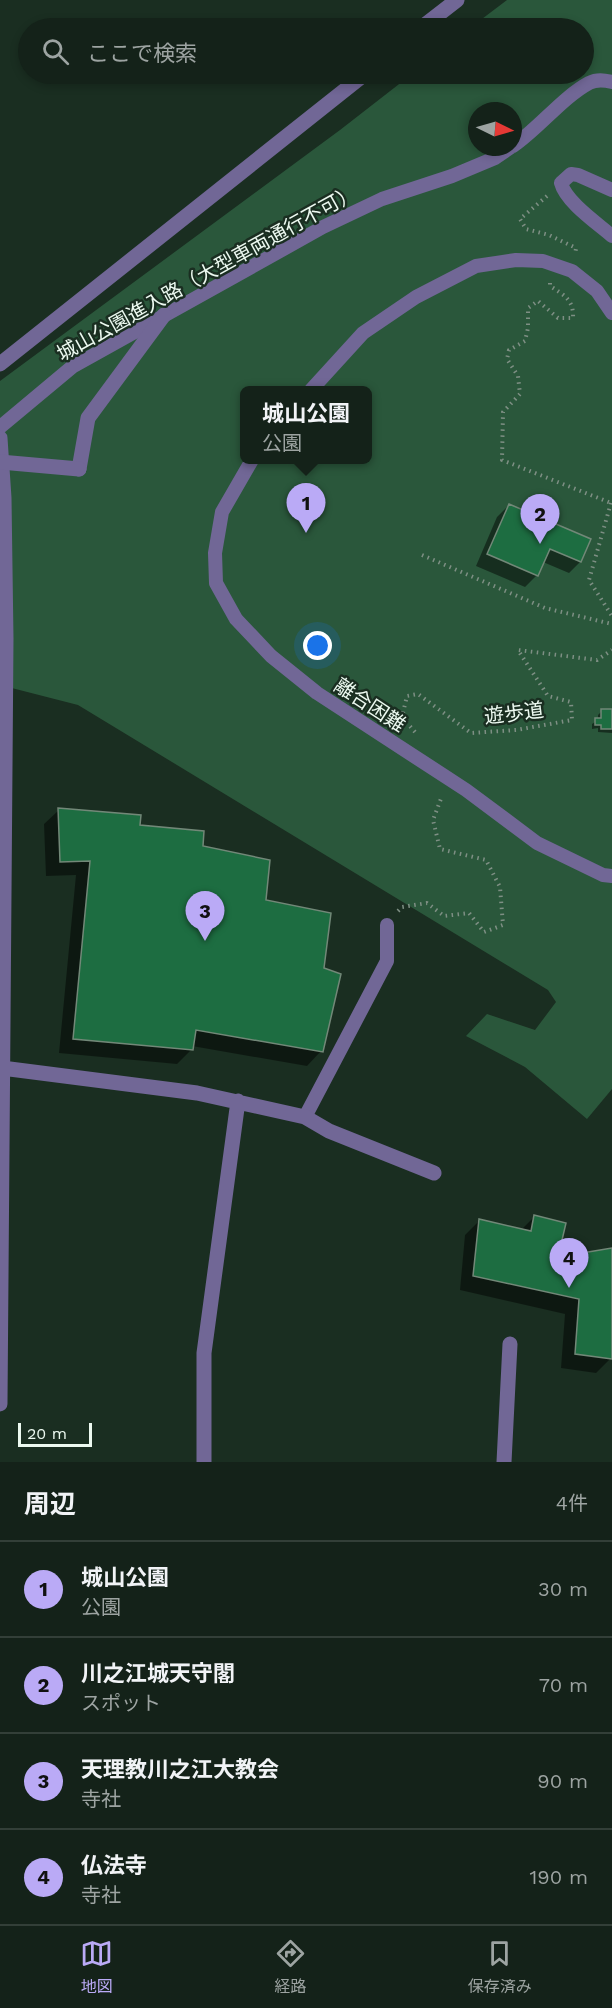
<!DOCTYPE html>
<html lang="ja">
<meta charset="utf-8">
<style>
:root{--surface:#142219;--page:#1d2a22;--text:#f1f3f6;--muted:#9da4a2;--line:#333f38;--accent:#baaaf6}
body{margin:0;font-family:"Work Sans","Noto Sans JP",sans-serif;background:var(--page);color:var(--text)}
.compass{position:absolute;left:468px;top:102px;width:54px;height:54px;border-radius:50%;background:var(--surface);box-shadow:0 3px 9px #0003;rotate:95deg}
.scale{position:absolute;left:18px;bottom:15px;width:74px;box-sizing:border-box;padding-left:6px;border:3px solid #ecf9f0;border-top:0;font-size:16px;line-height:21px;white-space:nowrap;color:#ecf9f0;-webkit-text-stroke:4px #1a2e21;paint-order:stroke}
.you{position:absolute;left:318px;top:646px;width:21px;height:21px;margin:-15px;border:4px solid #fff;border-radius:50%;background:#1a73e8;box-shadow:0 0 0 9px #1a73e833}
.badge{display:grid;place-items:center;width:39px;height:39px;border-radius:50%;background:var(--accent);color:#111;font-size:20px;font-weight:700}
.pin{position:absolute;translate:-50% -50px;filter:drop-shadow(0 2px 3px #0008)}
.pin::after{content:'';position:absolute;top:32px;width:21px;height:18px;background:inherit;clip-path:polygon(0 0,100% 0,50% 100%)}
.popup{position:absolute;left:240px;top:386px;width:132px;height:78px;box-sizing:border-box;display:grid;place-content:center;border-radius:9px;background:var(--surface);filter:drop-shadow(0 2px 4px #0005);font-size:20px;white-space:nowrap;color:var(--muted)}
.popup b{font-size:22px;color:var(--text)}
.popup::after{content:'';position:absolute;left:50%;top:100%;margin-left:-12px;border:12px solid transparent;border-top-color:var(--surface)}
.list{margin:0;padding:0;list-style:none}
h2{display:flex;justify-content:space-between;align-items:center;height:78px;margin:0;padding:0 24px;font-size:26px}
h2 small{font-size:20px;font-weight:400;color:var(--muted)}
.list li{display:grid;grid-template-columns:39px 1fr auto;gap:18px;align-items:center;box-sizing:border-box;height:96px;padding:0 24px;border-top:2px solid var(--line)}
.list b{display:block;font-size:22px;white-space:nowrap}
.list p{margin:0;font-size:20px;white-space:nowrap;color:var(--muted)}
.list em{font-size:20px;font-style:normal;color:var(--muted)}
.icon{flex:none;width:33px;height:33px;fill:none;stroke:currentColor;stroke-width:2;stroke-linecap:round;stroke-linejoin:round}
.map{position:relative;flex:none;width:612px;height:1462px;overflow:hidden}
.search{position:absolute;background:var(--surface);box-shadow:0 3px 9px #0003;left:18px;right:18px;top:18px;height:66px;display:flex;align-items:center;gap:15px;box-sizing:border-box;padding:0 21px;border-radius:33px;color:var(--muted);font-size:22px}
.sheet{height:462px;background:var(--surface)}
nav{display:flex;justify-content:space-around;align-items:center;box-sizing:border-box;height:84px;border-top:2px solid var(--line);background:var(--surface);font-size:16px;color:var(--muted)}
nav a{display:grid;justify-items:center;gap:3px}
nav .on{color:var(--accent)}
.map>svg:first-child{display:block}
.green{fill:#2a573b;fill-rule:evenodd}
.shadow{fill:#0007}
.building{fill:#1d6d41;stroke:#728878;stroke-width:1.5}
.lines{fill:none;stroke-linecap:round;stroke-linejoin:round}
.path{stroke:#7e8f84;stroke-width:4;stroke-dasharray:1.5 4.5;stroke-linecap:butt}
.lane{stroke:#716796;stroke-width:14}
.street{stroke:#716796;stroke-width:15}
.street-bridge{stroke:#716796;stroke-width:15}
.labels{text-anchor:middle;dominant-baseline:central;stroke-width:5;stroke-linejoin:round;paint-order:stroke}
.street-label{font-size:20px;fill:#ecf9f0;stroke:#1a2e21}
</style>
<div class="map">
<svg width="612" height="1462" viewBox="0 0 612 1462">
<rect width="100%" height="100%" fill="#1a2e21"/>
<path class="green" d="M507,0H612V1089L587,1119L525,1067L466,1036L487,1014L535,1030L556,1002L548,990L78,705L0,685V381L340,130L412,74H584V28H470ZM477,111H513V147H477ZM244,390H368V460H244Z"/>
<path class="shadow" d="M509,505L580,562L569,573L543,562L537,575L525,587L476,566L497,517Z
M602,711H612V733L598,732V728L592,729V724L598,720V715Z
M59,810L138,827L201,847L264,902L322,970L321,1051L307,1066L192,1046L191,1050L177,1064L59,1053L76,875L46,876L44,824Z
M535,1216L557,1259L612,1250L611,1358L596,1373L561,1368L565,1314L460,1290L465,1235L480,1220L521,1230Z"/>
<path class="building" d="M509,504L591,539L581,562L550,549L538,576L487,554Z
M601,709H612V729H601V725H595V718H601Z
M58,808L141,815L140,825L204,831L203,846L270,860L266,900L331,913L324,968L341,974L323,1052L196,1030L193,1050L73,1039L90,861L60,862Z
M534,1215L566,1223L558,1257L612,1248V1359L575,1354L579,1299L473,1276L479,1219L531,1231Z"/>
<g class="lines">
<path class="path" d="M547,196L520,219L526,229L549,235L576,248L575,255
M550,283V286C564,295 574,300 573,318H558L538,301L528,308V328L525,341L509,350L507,359L518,376L520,394L503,412L502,460L611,503
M611,503L589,580L612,616
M422,555L545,608L612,624
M415,732L402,717L407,696L418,694L471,733L516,730L572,720L571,702L548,696L518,650L597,660L612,650
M398,911L402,907L427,903L444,916L469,913L484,932L503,925L500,887L486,860L440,849L433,820L442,796"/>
<path class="lane" d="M513,146C539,128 563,97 589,83C597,79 604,80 612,82
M612,190L578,175L571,174L561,183C566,202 597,223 612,236
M311,390L363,333L416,297L476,266L516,260L543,261L572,271L597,291L612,313
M0,427L72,367L323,227L382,199L452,176L495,158L511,147
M252,460L222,512L215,553L216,583L236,619L271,656L317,693L466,790L537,843L603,875L612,876
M305,1117L387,961V925"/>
<path class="street" d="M421,28L457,0
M0,364L365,74
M0,438L4,498L6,638L0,1404
M79,469L88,418L164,315
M2,1068L197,1093L305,1117L329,1131L434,1173
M204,1462V1353L238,1101
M504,1462L510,1344"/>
<path class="street-bridge" d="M0,462L79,469"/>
</g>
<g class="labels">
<g class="street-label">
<text transform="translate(207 273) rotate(-29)">城山公園進入路（大型車両通行不可）</text>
<text transform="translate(370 705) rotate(33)">離合困難</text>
<text transform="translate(514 713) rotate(-7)">遊歩道</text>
</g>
</g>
</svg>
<svg class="compass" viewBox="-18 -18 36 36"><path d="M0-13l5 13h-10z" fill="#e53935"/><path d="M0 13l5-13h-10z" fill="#9da4a2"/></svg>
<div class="scale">20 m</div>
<div class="you"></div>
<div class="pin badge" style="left:306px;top:533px">1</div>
<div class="popup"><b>城山公園</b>公園</div>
<div class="pin badge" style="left:540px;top:544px">2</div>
<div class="pin badge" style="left:205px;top:941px">3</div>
<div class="pin badge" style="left:569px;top:1288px">4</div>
<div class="search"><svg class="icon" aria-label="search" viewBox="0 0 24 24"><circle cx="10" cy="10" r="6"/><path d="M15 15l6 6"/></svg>ここで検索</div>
</div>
<section class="sheet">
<h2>周辺<small>4件</small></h2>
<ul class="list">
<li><span class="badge">1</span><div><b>城山公園</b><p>公園</p></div><em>30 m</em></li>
<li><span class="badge">2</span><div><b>川之江城天守閣</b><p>スポット</p></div><em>70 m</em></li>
<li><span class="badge">3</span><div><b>天理教川之江大教会</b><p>寺社</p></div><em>90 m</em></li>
<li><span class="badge">4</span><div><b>仏法寺</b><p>寺社</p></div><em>190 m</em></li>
</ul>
</section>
<nav>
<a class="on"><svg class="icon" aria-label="map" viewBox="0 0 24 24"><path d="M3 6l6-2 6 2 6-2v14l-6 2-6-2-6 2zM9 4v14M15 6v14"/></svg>地図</a>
<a><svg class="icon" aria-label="directions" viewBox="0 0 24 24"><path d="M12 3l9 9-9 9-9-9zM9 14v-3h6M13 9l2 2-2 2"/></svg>経路</a>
<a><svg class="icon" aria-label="saved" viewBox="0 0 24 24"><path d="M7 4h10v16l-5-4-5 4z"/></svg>保存済み</a>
</nav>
